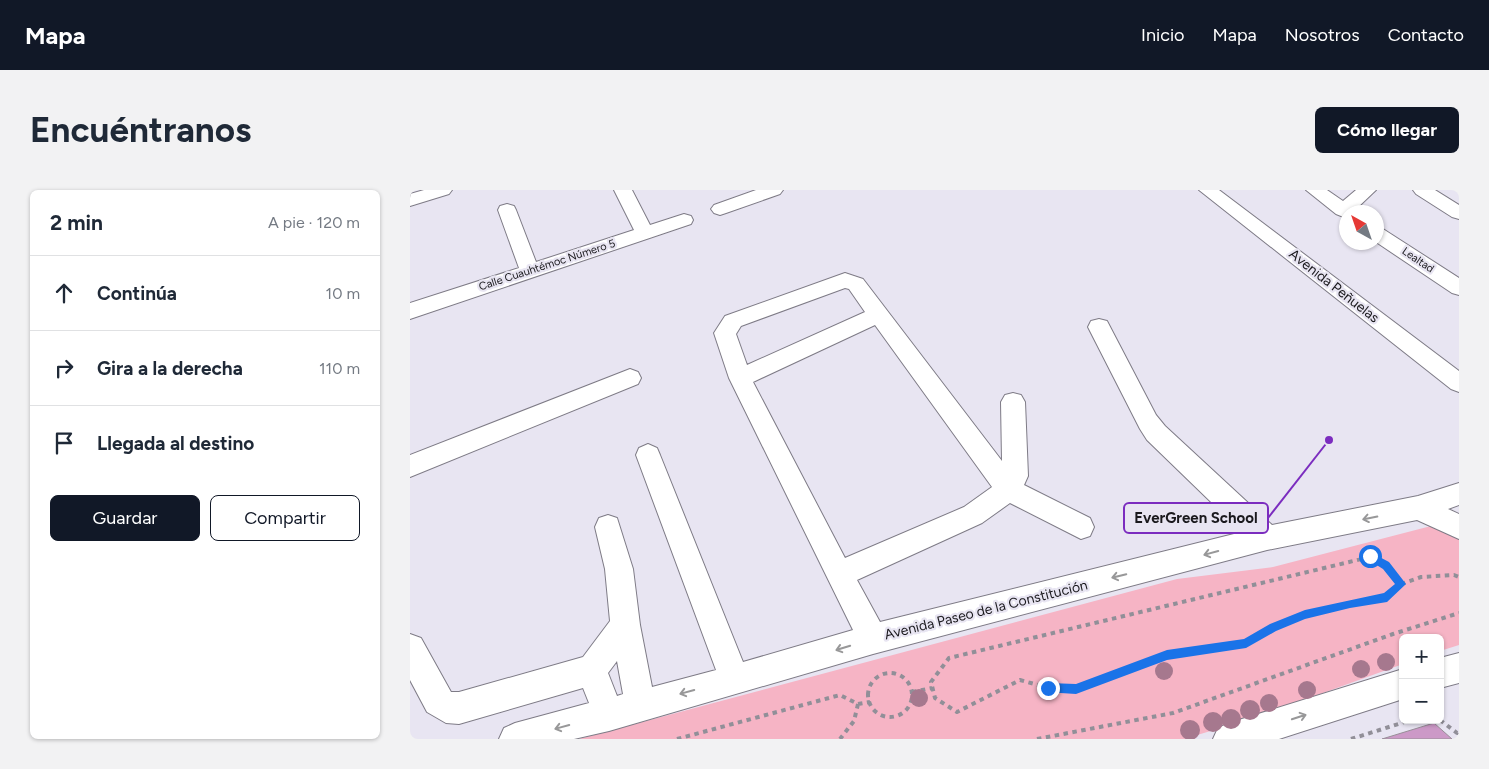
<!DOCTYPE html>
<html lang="es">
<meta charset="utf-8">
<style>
:root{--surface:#fff;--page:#f2f2f3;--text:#1f2937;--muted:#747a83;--line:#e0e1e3;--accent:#111827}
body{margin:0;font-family:Figtree,sans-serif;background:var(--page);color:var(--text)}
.controls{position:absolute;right:15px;bottom:15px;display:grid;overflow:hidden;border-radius:8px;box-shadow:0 1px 4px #0004}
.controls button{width:45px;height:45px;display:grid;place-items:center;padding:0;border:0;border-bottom:1px solid var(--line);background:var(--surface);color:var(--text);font:25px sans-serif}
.compass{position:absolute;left:929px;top:15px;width:45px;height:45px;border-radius:50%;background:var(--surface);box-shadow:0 1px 4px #0004;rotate:320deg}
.stop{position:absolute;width:15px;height:15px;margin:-11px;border:4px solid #1a73e8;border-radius:50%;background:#fff}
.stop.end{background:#1a73e8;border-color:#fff;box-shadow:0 1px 5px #0008}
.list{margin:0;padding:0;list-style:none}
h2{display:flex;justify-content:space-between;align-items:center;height:65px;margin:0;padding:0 20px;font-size:21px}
h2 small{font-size:16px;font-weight:400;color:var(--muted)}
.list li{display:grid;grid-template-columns:32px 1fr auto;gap:15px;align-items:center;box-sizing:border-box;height:75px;padding:0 20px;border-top:1px solid var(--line)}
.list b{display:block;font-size:19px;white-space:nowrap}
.list em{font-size:16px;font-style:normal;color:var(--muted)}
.actions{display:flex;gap:10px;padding:15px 20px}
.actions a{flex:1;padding:11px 0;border:1px solid var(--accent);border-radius:8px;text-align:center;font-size:18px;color:var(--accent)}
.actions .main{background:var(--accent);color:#fff}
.icon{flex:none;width:28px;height:28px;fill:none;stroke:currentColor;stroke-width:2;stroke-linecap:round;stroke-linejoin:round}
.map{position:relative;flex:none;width:1049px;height:549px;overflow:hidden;border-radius:8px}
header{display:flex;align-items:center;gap:30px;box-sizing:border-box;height:70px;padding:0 25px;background:var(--accent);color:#fff}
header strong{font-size:24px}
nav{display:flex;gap:28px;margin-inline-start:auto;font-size:18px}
.intro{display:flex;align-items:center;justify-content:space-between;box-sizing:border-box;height:120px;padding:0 30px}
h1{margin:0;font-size:35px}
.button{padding:12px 22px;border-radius:8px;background:var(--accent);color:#fff;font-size:18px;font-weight:700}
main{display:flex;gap:30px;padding:0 30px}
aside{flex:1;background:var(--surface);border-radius:8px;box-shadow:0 1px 4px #0004}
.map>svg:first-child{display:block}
.green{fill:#f6b4c5}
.building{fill:#cc99c7;stroke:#988e97}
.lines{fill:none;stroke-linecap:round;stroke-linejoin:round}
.minor-casing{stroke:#7e7b86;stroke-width:2}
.path{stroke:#918f98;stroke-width:4;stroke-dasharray:4.5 4.5;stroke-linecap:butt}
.minor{fill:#fff;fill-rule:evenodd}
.tree{fill:#a6788e}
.oneway{stroke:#989899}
.route{fill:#1a73e8}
.labels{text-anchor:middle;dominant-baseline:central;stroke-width:4.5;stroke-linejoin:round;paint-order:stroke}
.far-street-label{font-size:11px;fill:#1a191d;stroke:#e8e5f2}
.street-label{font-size:14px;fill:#1a191d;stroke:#e8e5f2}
.leader{fill:none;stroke:#7b2cbf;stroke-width:2}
.callout-dot{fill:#7b2cbf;stroke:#e8e5f2;stroke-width:2}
.callout{fill:#e8e5f2;stroke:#7b2cbf;stroke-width:2}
.callout-label{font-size:15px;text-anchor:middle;font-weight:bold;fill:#1a191d}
</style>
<header>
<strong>Mapa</strong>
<nav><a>Inicio</a><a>Mapa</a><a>Nosotros</a><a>Contacto</a></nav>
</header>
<div class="intro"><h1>Encuéntranos</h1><a class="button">Cómo llegar</a></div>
<main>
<aside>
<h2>2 min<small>A pie · 120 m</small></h2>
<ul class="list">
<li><svg class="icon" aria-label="ahead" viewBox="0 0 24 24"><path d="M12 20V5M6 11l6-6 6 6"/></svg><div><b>Continúa</b></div><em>10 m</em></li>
<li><svg class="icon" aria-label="right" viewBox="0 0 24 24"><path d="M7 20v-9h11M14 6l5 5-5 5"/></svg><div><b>Gira a la derecha</b></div><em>110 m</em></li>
<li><svg class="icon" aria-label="arrive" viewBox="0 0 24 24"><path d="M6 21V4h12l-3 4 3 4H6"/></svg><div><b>Llegada al destino</b></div></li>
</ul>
<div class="actions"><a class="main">Guardar</a><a>Compartir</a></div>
</aside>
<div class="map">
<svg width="1049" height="549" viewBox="0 0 1049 549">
<rect width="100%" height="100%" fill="#e8e5f2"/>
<path class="green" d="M1021,336L1049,344V455L1030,461V448H993V474L847,527L774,549H169L767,389L863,377Z"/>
<path class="building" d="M1024,533L1042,549H972Z"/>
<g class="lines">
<defs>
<path id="minor" d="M14,0H42L39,4L0,16V4Z
M204,0H222L240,35L274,24L281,26L283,30L281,34L0,129V113L109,78L88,20L90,16L97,14L104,16L106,20L126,72L224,40Z
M346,0H373L370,4L316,23L310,25L304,23L301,19L304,15Z
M789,0H809L1049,181V202L1041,199Z
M896,0H917L933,11L946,0H966L945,20L946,22H936V28L926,24Z
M1003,0H1025L1049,15V29L1042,27L1006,4Z
M966,37L973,39L1049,88V105L1042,103L966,52Z
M435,83L453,89L592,271L591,212L595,205L603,203L611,205L615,212L618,286L614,295L680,328L684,337L680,346L671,349L600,313L572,333L447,390L470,432L832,342L737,250L730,239L678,137L681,131L689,129L697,131L746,225L755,236L862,335L1008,306L1049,293V315L1038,319L1049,324V349L1007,330L857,360L463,464L199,541L164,549H89L94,538L105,533L179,513L173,498L49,534L36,533L17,522L0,490V444L11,448L41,502H49L173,467L200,431L195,379L185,337L189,328L198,325L207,328L223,379L230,435L242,497L306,480L226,265L229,258L238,254L247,258L250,265L333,472L443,440L319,188L304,143L315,126ZM435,98L439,99L455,122L337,175L326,144L331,136ZM465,135L582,297L554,317L435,368L343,192ZM207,471L213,504L207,506L198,483Z
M220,179L228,182L231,188L228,194L0,287V265Z
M1049,463V493L1030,498V468Z
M993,479V509L869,549H803L808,538L819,533Z"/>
</defs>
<use href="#minor" class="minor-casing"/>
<path class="path" d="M960,367L976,376L991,394L977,407L940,413L895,424L863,437L836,454L757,465L667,499L639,498L610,490L547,522L525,508L521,492L539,468Z
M991,394L1011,387L1044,385L1049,387
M458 505a22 22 0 1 1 44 0a22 22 0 1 1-44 0Z
M502,502L522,498
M448,514L460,512
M1030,530L1047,543L1049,541
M267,549L430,505L448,514L444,531L430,549
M627,549L763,523L983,444L1049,423
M941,549L1001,530"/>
<use href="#minor" class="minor"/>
</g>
<g class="tree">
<circle cx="976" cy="472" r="9"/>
<circle cx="951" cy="479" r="9"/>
<circle cx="754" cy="481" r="9"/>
<circle cx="897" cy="500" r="9"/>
<circle cx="509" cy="508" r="9"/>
<circle cx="859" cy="513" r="9"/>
<circle cx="840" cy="520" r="10"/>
<circle cx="821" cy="529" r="10"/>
<circle cx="803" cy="532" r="10"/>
<circle cx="780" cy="540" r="10"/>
</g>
<defs><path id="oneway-shaft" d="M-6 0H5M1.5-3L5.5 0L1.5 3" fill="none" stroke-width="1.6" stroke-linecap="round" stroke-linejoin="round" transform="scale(1.25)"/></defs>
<g class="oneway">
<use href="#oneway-shaft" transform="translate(960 328) rotate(169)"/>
<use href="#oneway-shaft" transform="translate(801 363) rotate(165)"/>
<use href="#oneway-shaft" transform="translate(709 386) rotate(166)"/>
<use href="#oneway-shaft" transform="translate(433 458) rotate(163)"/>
<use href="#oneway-shaft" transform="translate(277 502) rotate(165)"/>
<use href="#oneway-shaft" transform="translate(889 527) rotate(-18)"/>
<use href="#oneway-shaft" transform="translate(152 537) rotate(165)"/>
</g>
<path class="route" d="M960,362L979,372L996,394L977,412L940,418L895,429L866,441L836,458L757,470L666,504L635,502V495L638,493L666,494L757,460L834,449L860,434L895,420L974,403L985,394L973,379L957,369L955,366Z"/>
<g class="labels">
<g class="far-street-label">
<text transform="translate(1008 70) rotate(34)">Lealtad</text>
<text transform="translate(137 75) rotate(-18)">Calle Cuauhtémoc Número 5</text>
</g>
<g class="street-label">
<text transform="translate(924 96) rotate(38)">Avenida Peñuelas</text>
<text transform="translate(576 420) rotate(-14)">Avenida Paseo de la Constitución</text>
</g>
</g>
<path class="leader" d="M919 250L858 328"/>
<circle class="callout-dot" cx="919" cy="250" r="5"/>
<rect class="callout" x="714" y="313" width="144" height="30" rx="5"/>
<g class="callout-label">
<text x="786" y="333">EverGreen School</text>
</g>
</svg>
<div class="controls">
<button>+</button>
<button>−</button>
</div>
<svg class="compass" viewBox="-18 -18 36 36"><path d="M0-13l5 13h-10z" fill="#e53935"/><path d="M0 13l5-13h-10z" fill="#747a83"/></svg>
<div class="stop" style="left:960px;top:366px"></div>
<div class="stop end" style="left:638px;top:498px"></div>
</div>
</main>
